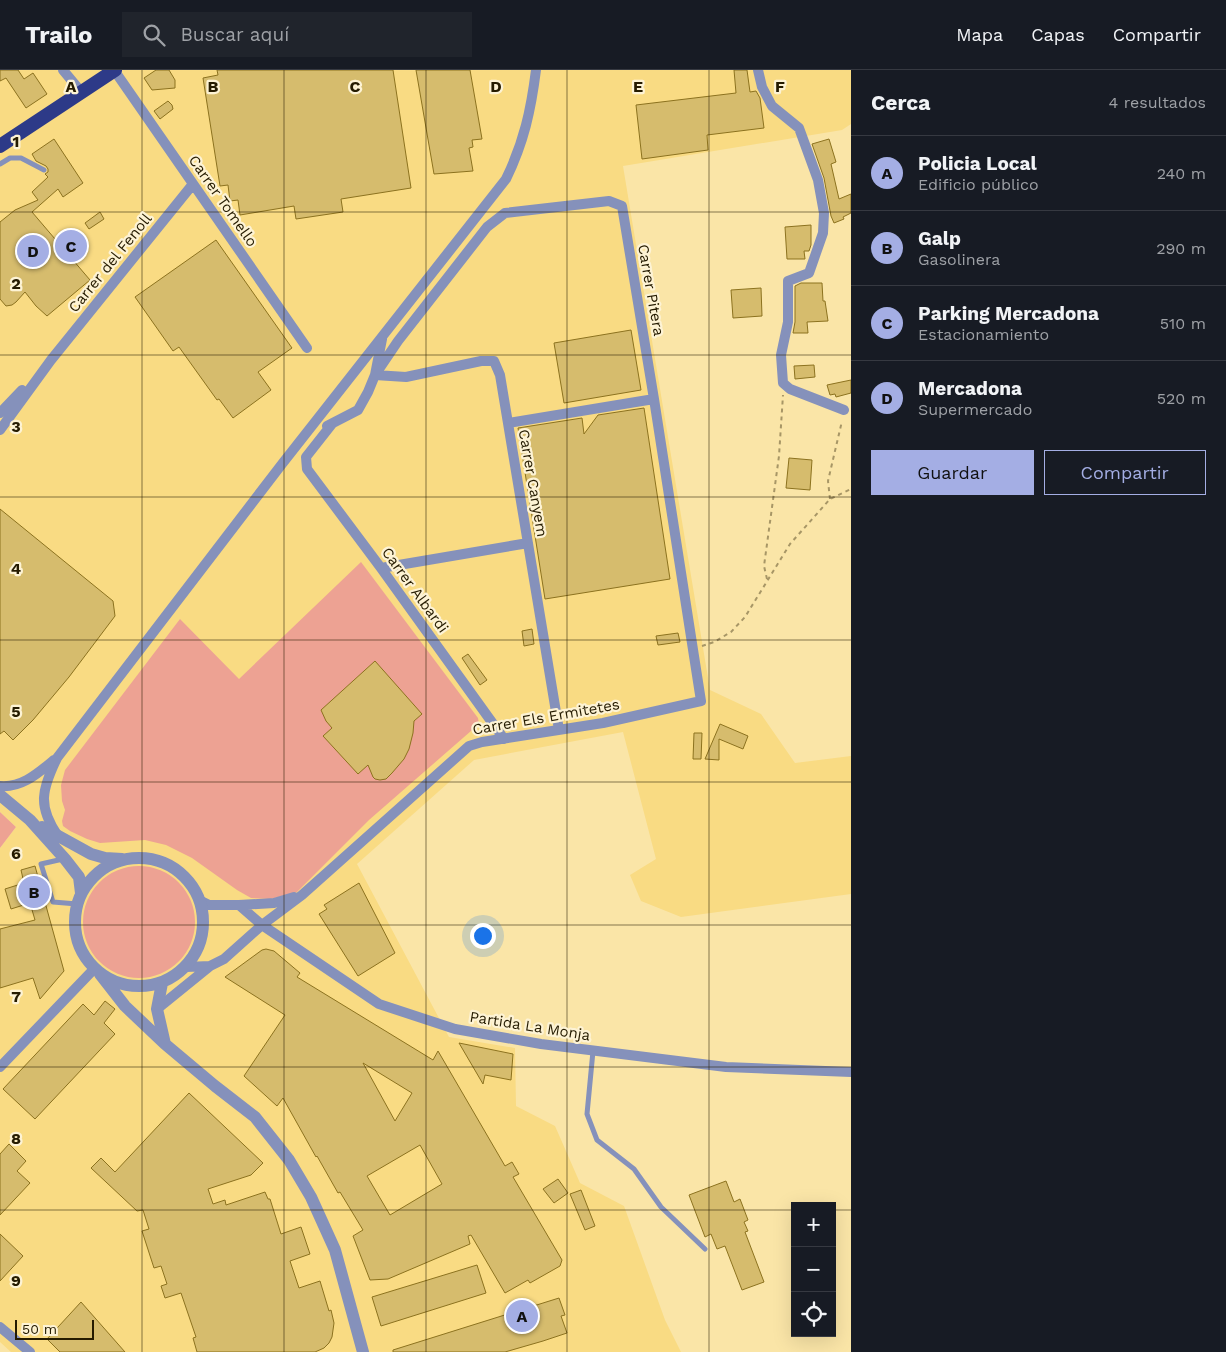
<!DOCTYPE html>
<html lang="es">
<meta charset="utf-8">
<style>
:root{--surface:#171b24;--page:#20242c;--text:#f1f3f6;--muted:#9ea1a6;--line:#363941;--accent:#a4aee4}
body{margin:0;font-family:"Work Sans",sans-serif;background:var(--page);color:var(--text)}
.controls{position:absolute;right:15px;bottom:15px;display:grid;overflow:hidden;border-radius:0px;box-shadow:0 5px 20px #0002}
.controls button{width:45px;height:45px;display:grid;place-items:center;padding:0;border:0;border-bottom:1px solid var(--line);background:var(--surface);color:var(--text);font:25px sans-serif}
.scale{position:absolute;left:15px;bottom:12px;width:79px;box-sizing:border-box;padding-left:5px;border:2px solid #251b00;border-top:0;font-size:14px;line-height:18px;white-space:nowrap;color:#251b00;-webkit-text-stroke:4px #fdf3d5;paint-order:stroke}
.you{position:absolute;left:482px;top:865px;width:18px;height:18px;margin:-12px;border:4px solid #fff;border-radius:50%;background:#1a73e8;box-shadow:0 0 0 8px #1a73e833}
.badge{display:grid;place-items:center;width:32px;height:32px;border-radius:50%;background:var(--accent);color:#111;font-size:16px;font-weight:700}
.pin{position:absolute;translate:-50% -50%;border:2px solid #fff;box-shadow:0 1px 5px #0006}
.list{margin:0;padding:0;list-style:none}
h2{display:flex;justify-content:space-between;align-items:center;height:65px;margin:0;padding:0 20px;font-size:21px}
h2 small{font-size:16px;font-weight:400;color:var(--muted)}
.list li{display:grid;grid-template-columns:32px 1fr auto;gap:15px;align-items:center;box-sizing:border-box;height:75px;padding:0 20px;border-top:1px solid var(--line)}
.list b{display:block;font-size:19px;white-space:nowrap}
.list p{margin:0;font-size:16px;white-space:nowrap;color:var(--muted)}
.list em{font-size:16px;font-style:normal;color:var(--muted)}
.actions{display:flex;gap:10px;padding:15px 20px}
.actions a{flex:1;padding:11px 0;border:1px solid var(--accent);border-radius:0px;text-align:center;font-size:18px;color:var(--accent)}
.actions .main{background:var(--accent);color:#111}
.icon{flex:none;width:28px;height:28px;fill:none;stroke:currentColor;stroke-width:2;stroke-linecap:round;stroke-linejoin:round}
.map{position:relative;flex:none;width:851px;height:1282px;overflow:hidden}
header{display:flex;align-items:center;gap:30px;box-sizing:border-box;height:70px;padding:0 25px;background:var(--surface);border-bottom:1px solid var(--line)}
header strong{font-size:24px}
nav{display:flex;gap:28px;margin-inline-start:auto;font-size:18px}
.search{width:350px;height:45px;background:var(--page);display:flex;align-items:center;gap:12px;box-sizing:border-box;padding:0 18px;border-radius:0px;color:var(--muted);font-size:19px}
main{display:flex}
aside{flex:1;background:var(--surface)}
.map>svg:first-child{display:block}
.built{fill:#f9db83}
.green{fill:#eda293}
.building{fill:#d6bc6d;stroke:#8c721f;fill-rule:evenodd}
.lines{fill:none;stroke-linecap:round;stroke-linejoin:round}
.path{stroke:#a79666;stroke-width:2;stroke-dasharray:4 4;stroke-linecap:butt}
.service{stroke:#8591bb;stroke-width:5}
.minor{stroke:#8591bb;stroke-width:10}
.tertiary{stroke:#8591bb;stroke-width:12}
.trunk{stroke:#2d3a88;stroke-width:14}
.grid{fill:none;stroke:#251b00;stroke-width:1;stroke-opacity:0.55}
.labels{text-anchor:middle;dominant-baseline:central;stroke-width:4.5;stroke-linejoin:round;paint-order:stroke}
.street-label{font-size:15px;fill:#251b00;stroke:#fdf3d5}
.grid-label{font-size:16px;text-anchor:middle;font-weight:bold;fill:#251b00;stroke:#fdf3d5;stroke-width:4.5;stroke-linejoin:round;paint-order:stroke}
</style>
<header>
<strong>Trailo</strong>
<div class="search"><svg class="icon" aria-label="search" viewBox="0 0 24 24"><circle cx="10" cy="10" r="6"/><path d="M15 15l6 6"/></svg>Buscar aquí</div>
<nav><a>Mapa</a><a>Capas</a><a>Compartir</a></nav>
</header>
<main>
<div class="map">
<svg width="851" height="1282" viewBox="0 0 851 1282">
<rect width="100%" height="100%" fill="#fae5a7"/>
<path class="built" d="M0,0H851V54L842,60L623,96L710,620L761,644L795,693L851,686V824L681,847L641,831L630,805L656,789L623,662L474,690L357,794L449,967L515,978L516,1036L555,1056L580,1113L624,1136L665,1250L681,1282H11L0,1272V778L16,757L0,742Z"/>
<path class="green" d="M361,492L478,648L479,654L369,750L297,822L271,829L251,828L237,820L192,788L166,775L145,770L100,773L87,769L70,761L63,756L62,751L65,740L62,731L61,715L65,700L180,549L239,609Z
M0,742L16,757L0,778Z
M83 852a56 56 0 1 1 112 0a56 56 0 1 1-112 0Z"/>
<path class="building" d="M0,0H18L24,9L33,3L47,24L26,38L6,8L0,11Z
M156,0H169L175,10V18L152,20L144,8Z
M217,0H393L411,118L341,129L343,142L296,149L294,136L240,145L238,130L230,131L228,115L220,116L203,8L218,5Z
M416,0H470L482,69L472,70L473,77L469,78L473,101L434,104Z
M734,0H747L750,22L756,21L760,28L764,58L707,65L708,80L642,89L636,35L736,23Z
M168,31L172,35L173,39L160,49L154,41Z
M54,69L83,113L63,127L58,119L32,142L90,210L47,246L36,236L25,222L16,232L12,235L6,236L0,229V152L15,140L38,130L32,122L48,107L45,104L48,102V99L46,96L36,91L32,84Z
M829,69L836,92L831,94L839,129L851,124V143L843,147L844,149L834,153L831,146L824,108L812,74Z
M100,142L104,149L89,159L85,153Z
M811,155V175L809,181H804L805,189H787L785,157Z
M216,170L292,278L258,302L271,320L233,348L219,329L217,330L179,277L173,281L135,227Z
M801,213H822L823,231H825L828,251L807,252L808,263H793L795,252V216Z
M761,218L762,246L733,248L731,220Z
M631,260L641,320L564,333L554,273Z
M814,295L815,307L795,309L794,296Z
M851,310V323L836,327L835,324L830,325L827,315Z
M644,338L670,509L545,529L518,358L582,348L584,364L598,345Z
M789,388L812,390L810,420L786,418Z
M0,439L113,531L115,546L69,607L33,650L13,670L4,661L0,664Z
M532,559L534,574L524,576L522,561Z
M678,563L680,572L658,575L656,566Z
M468,584L487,610L480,615L462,588Z
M375,591L422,644L414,651L413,663L409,679L404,689L392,703L386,709L380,710L375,709L373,707L368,695L358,704L323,666L332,658L326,651L321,640Z
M720,654L748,666L743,679L719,669V690L705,689Z
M694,663H702L701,689H693Z
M35,796L64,901L40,929L33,908L0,918V859L35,850L30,833L11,839L5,819L24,813L21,800Z
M359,813L395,883L358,906L319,844L327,839L324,835Z
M266,879L274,881L300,903L297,907L433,990L438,981L505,1096L512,1092L519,1104L513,1107L562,1190L560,1196L530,1213L528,1210L505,1223L471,1165L468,1166L470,1174L388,1209L370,1210L353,1166L363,1160L340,1122L338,1123L317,1086L316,1087L283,1028L277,1036L244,1006L285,945L225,907L262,880ZM363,993L412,1023L395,1051ZM420,1075L442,1114L390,1145L367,1106Z
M105,931L115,939L104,953L115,964L35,1049L3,1019L83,934L94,945Z
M459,973L513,984L511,1010L485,1005L483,1014Z
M189,1023L263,1093L251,1105L208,1119L213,1134L225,1130L226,1135L265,1122L268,1129H270L281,1164L301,1157L310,1184L290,1191L299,1218L320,1211L329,1241L331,1240L334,1253L332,1267L329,1273L324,1278L315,1282H197L193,1268L196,1267L181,1223L165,1228L161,1216L167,1214L161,1196L154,1198L142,1161L149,1159L143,1140L137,1141L91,1098L101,1088L115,1102Z
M9,1074L26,1091L17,1101L30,1113L0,1145V1084Z
M558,1109L568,1123L554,1133L543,1119Z
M726,1111L734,1132L740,1129L748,1150L744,1152L748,1161L745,1162L764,1212L742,1220L725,1176L717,1179L711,1164L705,1167L689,1125Z
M581,1120L595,1156L585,1160L570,1124Z
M0,1164L23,1186L0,1211Z
M477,1195L486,1223L381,1256L372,1227Z
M559,1228L565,1245L561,1246L567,1263L543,1271L505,1282H393V1280Z
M81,1232L125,1282H60L47,1269Z"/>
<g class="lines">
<path class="path" d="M830,429L828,411L842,351
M767,509L764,496L779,386L783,325
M702,576L714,572L731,562L745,547L790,474L830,429L851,419"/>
<path class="service" d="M0,94L10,88H21L44,100
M63,789L41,794L53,832L77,834
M593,981L587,1044L597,1070L634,1099L661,1137L705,1179"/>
<path class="minor" d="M63,0L82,23
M114,0L307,278
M758,0L762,17L772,36L799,58L818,110L824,143L823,163L809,203L788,211V252L781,285L783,313L790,319L844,340
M0,343L22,320
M508,353L654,329
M332,354L306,387L307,399L381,498L504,669
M327,356L358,340L368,322L375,305L382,269
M0,360L51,290L193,114
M381,498L528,473
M0,716C22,718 38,703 54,690
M58,766C37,736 42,719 57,688L282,394L506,109C524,72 531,40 536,0
M201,831L209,835H239L274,833L294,827
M239,835L262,855L379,934L455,959L541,974L726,997L851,1002
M186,897L210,896L224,889L262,855L302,825L469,676L482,672L603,653L701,631L654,329L622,136L609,131L505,143L487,157L398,271L375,305L406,307L481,291H494L500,305L559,660
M157,939L210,896
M0,997L94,899
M0,1257L30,1282"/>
<path class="tertiary" d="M0,725L30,750L65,789L79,807L81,823
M42,757L91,784L105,788L122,789
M75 852a64 64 0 1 1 128 0a64 64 0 1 1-128 0Z
M100,904L125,936L165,974L215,1016L255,1047L289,1090L311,1127L335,1180L363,1282
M162,913L157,939L165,974"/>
<path class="trunk" d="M0,76L115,0"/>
</g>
<path class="grid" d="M142,0V1282M284,0V1282M426,0V1282M567,0V1282M709,0V1282M0,142H851M0,285H851M0,427H851M0,570H851M0,712H851M0,855H851M0,997H851M0,1140H795M832,1140H851"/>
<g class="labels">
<g class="street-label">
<text transform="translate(223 131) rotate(55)">Carrer Tomello</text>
<text transform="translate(110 193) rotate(-51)">Carrer del Fenoll</text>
<text transform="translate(651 220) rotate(80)">Carrer Pitera</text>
<text transform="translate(533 413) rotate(80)">Carrer Canyem</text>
<text transform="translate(415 520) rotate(54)">Carrer Albardi</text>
<text transform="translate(546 647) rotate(-10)">Carrer Els Ermitetes</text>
<text transform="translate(530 956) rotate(9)">Partida La Monja</text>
</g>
</g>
<g class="grid-label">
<text x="71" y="22">A</text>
<text x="213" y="22">B</text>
<text x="355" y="22">C</text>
<text x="496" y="22">D</text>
<text x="638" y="22">E</text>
<text x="780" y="22">F</text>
<text x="16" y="77">1</text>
<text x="16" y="219">2</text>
<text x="16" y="362">3</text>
<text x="16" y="504">4</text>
<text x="16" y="647">5</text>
<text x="16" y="789">6</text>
<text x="16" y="932">7</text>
<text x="16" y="1074">8</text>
<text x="16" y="1216">9</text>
</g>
</svg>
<div class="controls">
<button>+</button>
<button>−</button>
<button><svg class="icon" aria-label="locate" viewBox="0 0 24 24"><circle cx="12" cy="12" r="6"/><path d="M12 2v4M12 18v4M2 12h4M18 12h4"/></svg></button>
</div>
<div class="scale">50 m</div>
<div class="you"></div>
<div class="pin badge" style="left:522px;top:1246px">A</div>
<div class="pin badge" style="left:34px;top:822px">B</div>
<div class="pin badge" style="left:71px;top:176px">C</div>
<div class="pin badge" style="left:33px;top:181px">D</div>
</div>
<aside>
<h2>Cerca<small>4 resultados</small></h2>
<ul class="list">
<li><span class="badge">A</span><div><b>Policia Local</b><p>Edificio público</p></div><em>240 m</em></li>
<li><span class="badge">B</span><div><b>Galp</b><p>Gasolinera</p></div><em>290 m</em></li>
<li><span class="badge">C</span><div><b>Parking Mercadona</b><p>Estacionamiento</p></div><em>510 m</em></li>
<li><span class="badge">D</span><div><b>Mercadona</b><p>Supermercado</p></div><em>520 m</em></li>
</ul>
<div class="actions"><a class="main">Guardar</a><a>Compartir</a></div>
</aside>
</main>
